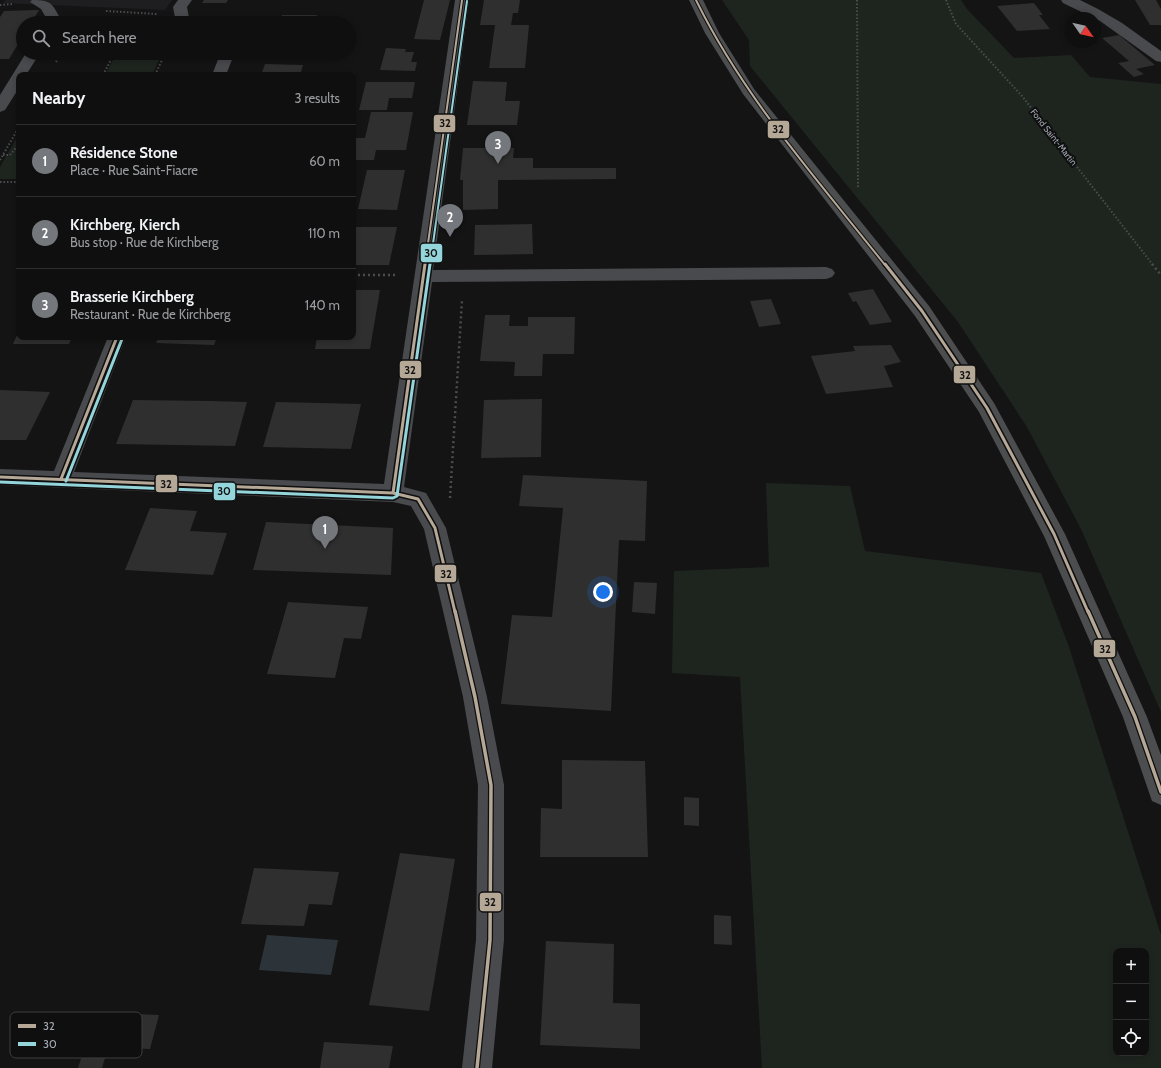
<!DOCTYPE html>
<meta charset="utf-8">
<style>
:root{--surface:#0f0f10;--page:#1d1d1e;--text:#f1f3f6;--muted:#9b9c9f;--line:#2f2f30;--accent:#74777c}
body{margin:0;font-family:Cabin,sans-serif;background:var(--page);color:var(--text)}
.controls{position:absolute;right:12px;bottom:12px;display:grid;overflow:hidden;border-radius:8px;box-shadow:0 2px 6px #0003}
.controls button{width:36px;height:36px;display:grid;place-items:center;padding:0;border:0;border-bottom:1px solid var(--line);background:var(--surface);color:var(--text);font:20px sans-serif}
.compass{position:absolute;left:1065px;top:12px;width:36px;height:36px;border-radius:50%;background:var(--surface);box-shadow:0 2px 6px #0003;rotate:124deg}
.you{position:absolute;left:603px;top:592px;width:14px;height:14px;margin:-10px;border:3px solid #fff;border-radius:50%;background:#1a73e8;box-shadow:0 0 0 6px #1a73e833}
.badge{display:grid;place-items:center;width:26px;height:26px;border-radius:50%;background:var(--accent);color:#fff;font-size:13px;font-weight:700}
.pin{position:absolute;translate:-50% -33px;filter:drop-shadow(0 1px 2px #0008)}
.pin::after{content:'';position:absolute;top:21px;width:14px;height:12px;background:inherit;clip-path:polygon(0 0,100% 0,50% 100%)}
.list{margin:0;padding:0;list-style:none}
h2{display:flex;justify-content:space-between;align-items:center;height:52px;margin:0;padding:0 16px;font-size:17px}
h2 small{font-size:13px;font-weight:400;color:var(--muted)}
.list li{display:grid;grid-template-columns:26px 1fr auto;gap:12px;align-items:center;box-sizing:border-box;height:72px;padding:0 16px;border-top:1px solid var(--line)}
.list b{display:block;font-size:15px;white-space:nowrap}
.list p{margin:0;font-size:13px;white-space:nowrap;color:var(--muted)}
.list em{font-size:13px;font-style:normal;color:var(--muted)}
.icon{flex:none;width:22px;height:22px;fill:none;stroke:currentColor;stroke-width:2;stroke-linecap:round;stroke-linejoin:round}
.map{position:relative;flex:none;width:1161px;height:1068px;overflow:hidden}
.search{position:absolute;background:var(--surface);box-shadow:0 2px 6px #0003;left:16px;top:16px;width:340px;height:44px;display:flex;align-items:center;gap:10px;box-sizing:border-box;padding:0 14px;border-radius:22px;color:var(--muted);font-size:15px}
.panel{position:absolute;background:var(--surface);box-shadow:0 2px 6px #0003;left:16px;top:72px;width:340px;height:268px;border-radius:8px}
.map>svg:first-child{display:block}
.built{fill:#1e1e20}
.green{fill:#1e251f;fill-rule:evenodd}
.water{fill:#2c3439}
.building{fill:#2f2f30}
.lines{fill:none;stroke-linecap:round;stroke-linejoin:round}
.path-far1{stroke:#4a4c4e;stroke-width:2;stroke-dasharray:1.5 2;stroke-linecap:butt}
.path{stroke:#4a4c4e;stroke-width:2.5;stroke-dasharray:2 3;stroke-linecap:butt}
.minor{fill:#494a4d;fill-rule:evenodd}
.major{fill:#4b4d4f;fill-rule:evenodd}
.bus-1-far2-casing{stroke:#0f0f10;stroke-width:4}
.bus-1-far1-casing{stroke:#0f0f10;stroke-width:6}
.bus-1-casing{stroke:#0f0f10;stroke-width:6}
.bus-2-far1-casing{stroke:#0f0f10;stroke-width:4}
.bus-2-casing{stroke:#0f0f10;stroke-width:6}
.bus-1-far2{stroke:#b6a897;stroke-width:2}
.bus-1-far1{stroke:#b6a897;stroke-width:3}
.bus-1{stroke:#b6a897;stroke-width:3.5}
.bus-2-far1{stroke:#93d5da;stroke-width:2}
.bus-2{stroke:#93d5da;stroke-width:3}
.labels{text-anchor:middle;dominant-baseline:central;stroke-width:4;stroke-linejoin:round;paint-order:stroke}
.far-street-label{font-size:9px;fill:#a7acb4;stroke:#0f0f10}
.key{fill:#0f0f10;stroke:#3d3e41;stroke-width:1}
.key-label{font-size:11px;fill:#a7acb4}
.line-badge{stroke:#0f0f10;stroke-width:1.5}
.pale-badge-label{font-size:11px;text-anchor:middle;font-weight:bold;fill:#111}
</style>
<div class="map">
<svg width="1161" height="1068" viewBox="0 0 1161 1068">
<rect width="100%" height="100%" fill="#141415"/>
<path class="built" d="M6,0H172L165,10L3,3Z"/>
<path class="green" d="M722,0H961L967,9L1014,58L1071,55L1090,77L1161,84V712L1081,529L1027,427L958,322L750,66L749,40Z
M113,60H159L152,75H105Z
M19,134V179H0V167Z
M766,483L850,486L865,551L1041,573L1069,647L1161,935V1068H762L740,677L672,673L674,571L769,567ZM1116,951H1146V1053H1116Z"/>
<path class="water" d="M267,935L338,940L331,975L259,970Z"/>
<path class="building" d="M204,0H228L226,3H202Z
M424,0H450L440,40L414,39Z
M484,0H520L518,13H513L511,25H529L525,68H489L495,25H480Z
M1135,0H1156L1161,9V25H1150Z
M1034,3L1043,15H1039L1050,29L1017,31L997,6Z
M39,10L31,23H23V36L9,59H0V17L4,11Z
M282,15H317L315,23H279Z
M1119,35L1155,65L1136,69L1144,74L1134,77L1118,63L1129,61L1102,38Z
M386,48L406,49L405,52H414L411,62H417L415,71L380,70Z
M265,64L303,65L300,75H261Z
M473,81L507,82L505,101H520L517,125H467Z
M366,82H415L412,98H389L387,110H359Z
M371,112H413L406,150H376L374,160H353V138H365Z
M463,148H514L513,158H533V168H616V179L498,180V209L463,210V180H460Z
M367,170H405L397,210L358,209Z
M532,224L533,254L474,255L475,225Z
M353,227H397L389,265H353Z
M873,289L892,322L870,325L856,301L853,302L848,293Z
M353,290H380L370,349H315L317,337H353Z
M771,299L781,324L759,327L750,301Z
M485,315H510L509,326H528V317H575L574,354H543L542,376H514L515,362L480,361Z
M19,331V337H72L69,344H13Z
M159,337H217L214,345L156,343Z
M891,345L901,362L884,366L893,387L826,394L811,356L855,351L853,346Z
M0,390L50,392L26,440H0Z
M542,399L541,457L481,458L484,400Z
M133,400L210,401L247,402L235,446L116,444Z
M276,402L361,404L351,449L263,447Z
M523,475L647,481L645,541L619,540L611,711L501,704L512,615L552,617L563,508L519,506Z
M150,508L197,511L190,531L227,533L213,575L125,570Z
M266,522L393,528L391,575L253,570Z
M634,582L657,583L655,614L632,612Z
M288,602L368,607L361,639L344,638L335,678L267,674Z
M562,760L645,761L648,857H540L541,808L562,809Z
M684,797L699,798V826L684,825Z
M400,853L455,859L429,1011L369,1005Z
M254,868L339,872L332,905L309,904L304,926L241,924Z
M714,915L731,916L732,945L714,944Z
M546,941L614,944L613,1003L640,1004V1049L540,1045Z
M136,1014L159,1015L150,1049L126,1048Z
M324,1042L393,1046L389,1068H320Z
M85,1046L108,1048L102,1068H78Z"/>
<g class="lines">
<path class="path-far1" d="M857,0L858,187
M946,0L956,24L1022,96L1153,265
M0,5L13,4
M106,11L157,14
M161,53L159,58L199,57
M56,62L61,53
M103,75L112,58H159
M155,75L163,58
M3,155H10L19,144
M0,160L19,127
M0,182H19"/>
<path class="path" d="M1152,264L1161,275
M353,275H396
M450,498L462,300"/>
<path class="minor" d="M32,0C54,0 52,5 63,23H49L41,9L30,2Z
M178,0H192L187,7L190,23H176L173,7Z
M455,0H469L433,270L826,267L832,269L835,273L832,277L826,279L432,282L404,487L426,493L446,528L487,697L504,785V940L492,1068H462L476,940L478,785L463,697L424,529L411,506L393,502L0,485V469L54,471L108,337H126L74,472L384,484Z
M1061,0H1080L1098,9L1122,23L1161,51V62L1156,61L1100,21L1063,3Z
M76,19L92,20L94,23H69L71,20Z
M26,53H40L26,75H19V88L5,110L0,112V95Z
M218,53H232L233,57L226,75H212L219,57Z"/>
<path class="major" d="M689,0H703L719,33L754,89L929,306L994,403L1065,534L1147,717L1161,755V805L1152,801L1123,717L1044,536L979,412L915,316L743,94L705,33Z"/>
<defs>
<path id="bus-1-far2" d="M696,0C744,98 818,180 885,265
M425,265L462,0"/>
<path id="bus-1-far1" d="M885,264L922,311L987,408L1054,534L1088,612
M0,477L393,493L418,499L435,528L455,612
M61,479L117,337
M393,493L425,264"/>
<path id="bus-1" d="M455,611L475,697L491,785L490,940L477,1068
M1088,611L1135,717L1161,792"/>
<path id="bus-2-far1" d="M430,265L467,1"/>
<path id="bus-2" d="M66,481L122,339
M0,482L393,498L397,496L430,264"/>
</defs>
<use href="#bus-1-far2" class="bus-1-far2-casing"/>
<use href="#bus-1-far1" class="bus-1-far1-casing"/>
<use href="#bus-1" class="bus-1-casing"/>
<use href="#bus-2-far1" class="bus-2-far1-casing"/>
<use href="#bus-2" class="bus-2-casing"/>
<use href="#bus-1-far2" class="bus-1-far2"/>
<use href="#bus-1-far1" class="bus-1-far1"/>
<use href="#bus-1" class="bus-1"/>
<use href="#bus-2-far1" class="bus-2-far1"/>
<use href="#bus-2" class="bus-2"/>
</g>
<g class="labels">
<g class="far-street-label">
<text transform="translate(1054 137) rotate(52)">Fond Saint-Martin</text>
</g>
</g>
<rect x="10" y="1012" width="132" height="46" rx="6" class="key"/>
<rect x="18" y="1024" width="18" height="4" fill="#b6a897"/>
<rect x="18" y="1042" width="18" height="4" fill="#93d5da"/>
<g class="key-label">
<text x="43" y="1030">32</text>
<text x="43" y="1048">30</text>
</g>
<g class="line-badge">
<rect x="433" y="114" width="23" height="19" rx="4" fill="#b6a897"/>
<rect x="767" y="120" width="23" height="19" rx="4" fill="#b6a897"/>
<rect x="420" y="243" width="23" height="20" rx="4" fill="#93d5da"/>
<rect x="399" y="360" width="23" height="19" rx="4" fill="#b6a897"/>
<rect x="953" y="365" width="23" height="19" rx="4" fill="#b6a897"/>
<rect x="155" y="474" width="23" height="19" rx="4" fill="#b6a897"/>
<rect x="213" y="482" width="23" height="19" rx="4" fill="#93d5da"/>
<rect x="434" y="564" width="23" height="19" rx="4" fill="#b6a897"/>
<rect x="1093" y="639" width="23" height="19" rx="4" fill="#b6a897"/>
<rect x="479" y="892" width="23" height="20" rx="4" fill="#b6a897"/>
</g>
<g class="pale-badge-label">
<text x="445" y="127">32</text>
<text x="778" y="133">32</text>
<text x="431" y="257">30</text>
<text x="410" y="374">32</text>
<text x="965" y="379">32</text>
<text x="166" y="488">32</text>
<text x="224" y="495">30</text>
<text x="446" y="578">32</text>
<text x="1105" y="653">32</text>
<text x="490" y="906">32</text>
</g>
</svg>
<div class="controls">
<button>+</button>
<button>−</button>
<button><svg class="icon" aria-label="locate" viewBox="0 0 24 24"><circle cx="12" cy="12" r="6"/><path d="M12 2v4M12 18v4M2 12h4M18 12h4"/></svg></button>
</div>
<svg class="compass" viewBox="-18 -18 36 36"><path d="M0-13l5 13h-10z" fill="#e53935"/><path d="M0 13l5-13h-10z" fill="#9b9c9f"/></svg>
<div class="you"></div>
<div class="pin badge" style="left:325px;top:549px">1</div>
<div class="pin badge" style="left:450px;top:237px">2</div>
<div class="pin badge" style="left:498px;top:164px">3</div>
<div class="search"><svg class="icon" aria-label="search" viewBox="0 0 24 24"><circle cx="10" cy="10" r="6"/><path d="M15 15l6 6"/></svg>Search here</div>
<section class="panel">
<h2>Nearby<small>3 results</small></h2>
<ul class="list">
<li><span class="badge">1</span><div><b>Résidence Stone</b><p>Place · Rue Saint-Fiacre</p></div><em>60 m</em></li>
<li><span class="badge">2</span><div><b>Kirchberg, Kierch</b><p>Bus stop · Rue de Kirchberg</p></div><em>110 m</em></li>
<li><span class="badge">3</span><div><b>Brasserie Kirchberg</b><p>Restaurant · Rue de Kirchberg</p></div><em>140 m</em></li>
</ul>
</section>
</div>
